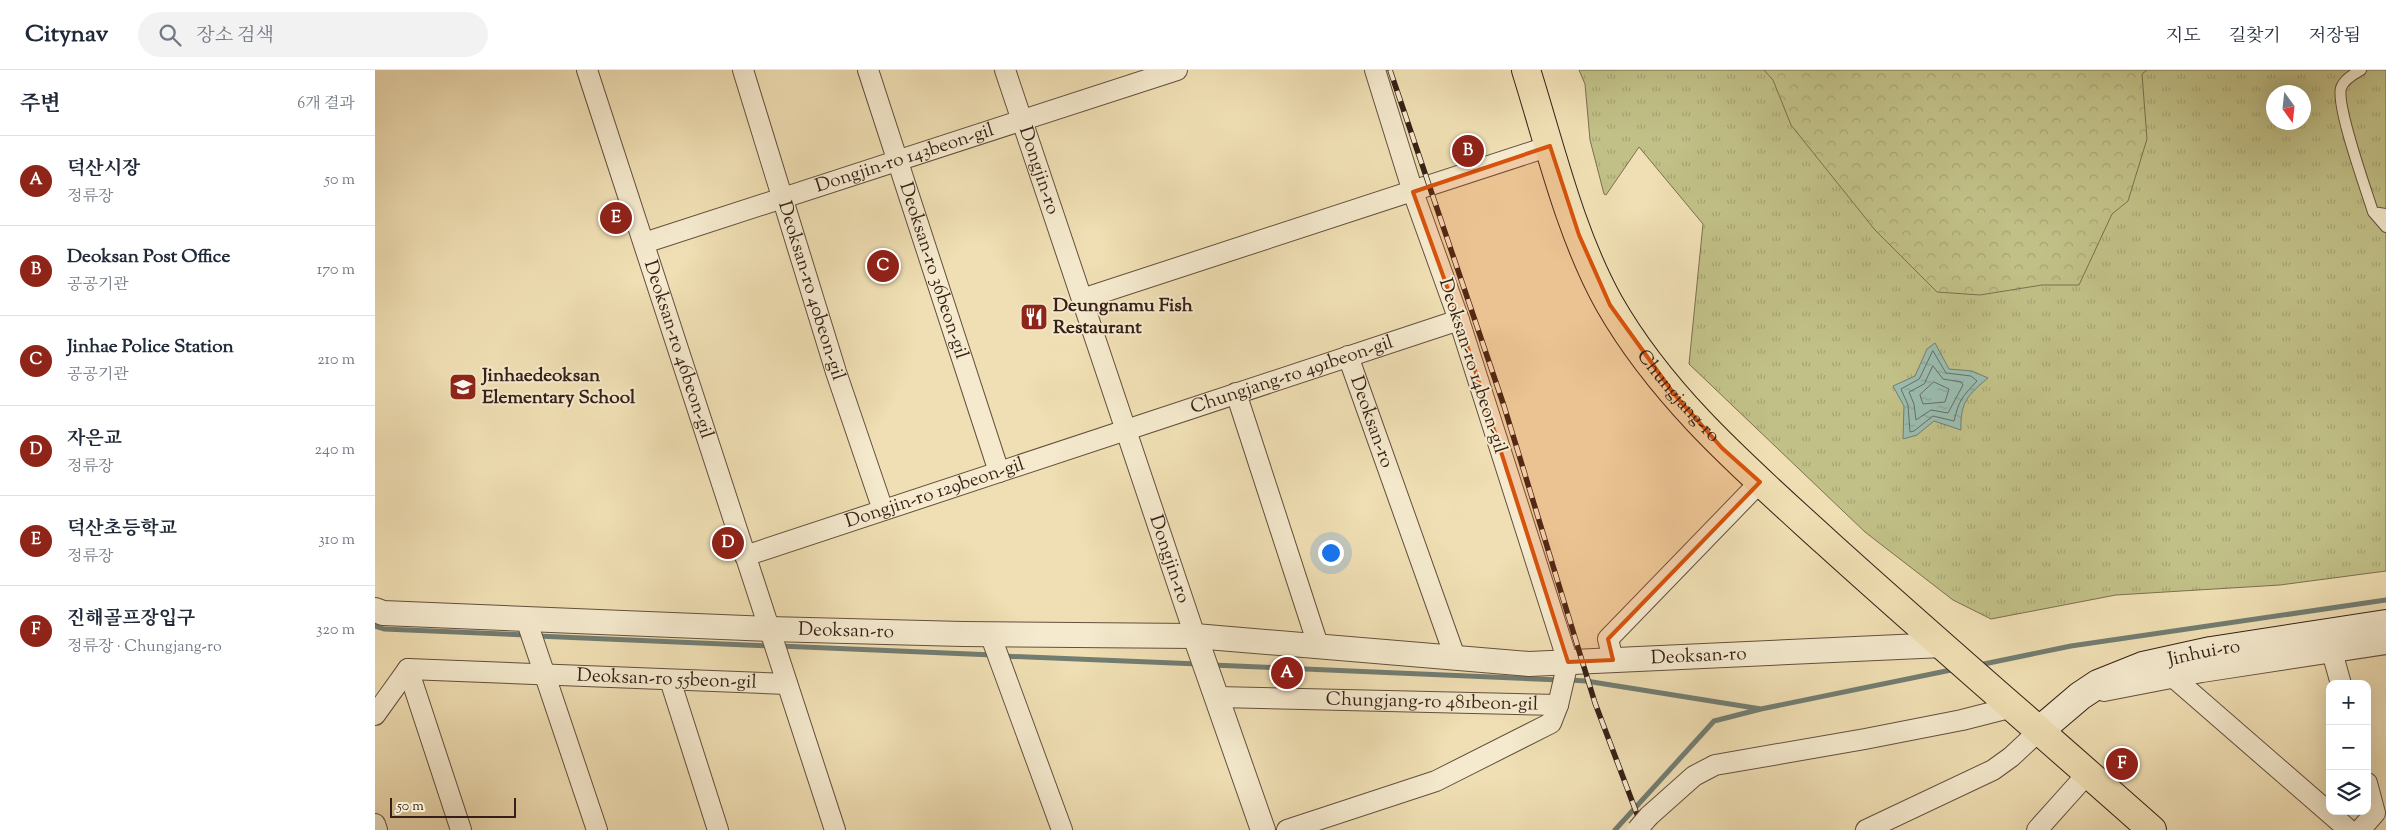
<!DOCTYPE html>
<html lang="ko">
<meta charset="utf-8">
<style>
:root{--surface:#fff;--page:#f2f2f3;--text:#1f2937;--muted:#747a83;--line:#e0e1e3;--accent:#8f2418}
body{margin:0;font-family:"Sorts Mill Goudy","Noto Serif KR",serif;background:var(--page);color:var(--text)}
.controls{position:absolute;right:15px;bottom:15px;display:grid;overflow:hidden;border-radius:10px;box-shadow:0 5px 20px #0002}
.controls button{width:45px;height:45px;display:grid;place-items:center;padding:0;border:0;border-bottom:1px solid var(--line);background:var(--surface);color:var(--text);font:25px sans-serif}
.compass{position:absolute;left:1891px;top:15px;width:45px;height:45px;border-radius:50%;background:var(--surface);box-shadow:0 5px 20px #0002;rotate:165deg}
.scale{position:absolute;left:15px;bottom:12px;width:126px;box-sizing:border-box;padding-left:5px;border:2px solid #351f17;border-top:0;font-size:14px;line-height:18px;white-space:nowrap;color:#351f17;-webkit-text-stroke:4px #f5eace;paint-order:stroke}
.you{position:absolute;left:955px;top:482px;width:18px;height:18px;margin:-12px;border:4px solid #fff;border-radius:50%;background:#1a73e8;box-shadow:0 0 0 8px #1a73e833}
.badge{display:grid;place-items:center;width:32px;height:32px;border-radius:50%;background:var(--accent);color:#fff;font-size:16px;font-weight:700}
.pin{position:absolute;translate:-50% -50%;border:2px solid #fff;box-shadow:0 1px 5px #0006}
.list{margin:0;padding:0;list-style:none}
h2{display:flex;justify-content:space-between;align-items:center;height:65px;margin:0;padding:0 20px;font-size:21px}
h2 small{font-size:16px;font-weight:400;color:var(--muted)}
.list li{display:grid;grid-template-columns:32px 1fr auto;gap:15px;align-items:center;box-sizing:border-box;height:90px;padding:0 20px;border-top:1px solid var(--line)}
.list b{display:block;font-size:19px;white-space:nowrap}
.list p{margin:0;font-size:16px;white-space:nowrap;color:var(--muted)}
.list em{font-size:16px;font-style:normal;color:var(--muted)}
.icon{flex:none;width:28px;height:28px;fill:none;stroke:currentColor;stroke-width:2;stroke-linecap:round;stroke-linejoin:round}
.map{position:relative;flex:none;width:2011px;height:760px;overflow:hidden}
header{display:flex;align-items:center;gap:30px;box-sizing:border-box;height:70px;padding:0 25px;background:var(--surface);border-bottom:1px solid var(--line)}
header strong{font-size:24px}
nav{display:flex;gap:28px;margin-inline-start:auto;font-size:18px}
.search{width:350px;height:45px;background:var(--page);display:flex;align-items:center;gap:12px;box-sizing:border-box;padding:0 18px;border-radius:28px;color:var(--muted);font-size:19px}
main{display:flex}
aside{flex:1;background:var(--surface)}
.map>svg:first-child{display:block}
.grass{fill:url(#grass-tufts);stroke:#7b704f;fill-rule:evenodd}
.forest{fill:url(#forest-crowns);stroke:#7b704f}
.water{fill:url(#water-ripples);stroke:#727d72}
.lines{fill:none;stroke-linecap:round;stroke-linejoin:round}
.shore{stroke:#686e63;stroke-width:1}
.stream{stroke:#727d72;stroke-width:5}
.service-casing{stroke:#644f3e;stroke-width:12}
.minor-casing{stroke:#644f3e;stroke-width:22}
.tertiary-casing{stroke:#644f3e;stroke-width:26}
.secondary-casing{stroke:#351f17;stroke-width:30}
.primary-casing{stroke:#351f17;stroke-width:30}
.service{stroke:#f5eace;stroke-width:10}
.minor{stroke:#f5eace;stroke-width:20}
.tertiary{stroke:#f5eace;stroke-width:24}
.secondary{stroke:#f5eace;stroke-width:28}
.primary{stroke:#f0dfb4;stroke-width:28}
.rail-casing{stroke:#351f17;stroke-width:5.5}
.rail{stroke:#f5eace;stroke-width:4;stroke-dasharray:11;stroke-linecap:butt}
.minor-bridge-casing{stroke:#644f3e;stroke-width:22;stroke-linecap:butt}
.minor-bridge{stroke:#f5eace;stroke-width:20}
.marked{fill:#d6530d;fill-opacity:0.2;stroke:#d6530d;stroke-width:4;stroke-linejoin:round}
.labels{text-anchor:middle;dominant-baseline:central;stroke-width:4;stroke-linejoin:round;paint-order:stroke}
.street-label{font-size:19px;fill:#351f17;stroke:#f5eace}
.poi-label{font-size:19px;font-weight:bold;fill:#351f17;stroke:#f5eace;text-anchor:start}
</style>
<header>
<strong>Citynav</strong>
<div class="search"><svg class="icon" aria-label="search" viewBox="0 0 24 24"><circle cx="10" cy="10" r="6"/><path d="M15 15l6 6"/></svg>장소 검색</div>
<nav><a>지도</a><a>길찾기</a><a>저장됨</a></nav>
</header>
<main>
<aside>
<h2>주변<small>6개 결과</small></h2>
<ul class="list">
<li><span class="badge">A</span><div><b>덕산시장</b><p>정류장</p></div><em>50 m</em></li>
<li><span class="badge">B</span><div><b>Deoksan Post Office</b><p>공공기관</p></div><em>170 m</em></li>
<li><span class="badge">C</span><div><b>Jinhae Police Station</b><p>공공기관</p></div><em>210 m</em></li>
<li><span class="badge">D</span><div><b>자은교</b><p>정류장</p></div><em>240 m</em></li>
<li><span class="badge">E</span><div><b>덕산초등학교</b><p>정류장</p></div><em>310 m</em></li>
<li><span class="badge">F</span><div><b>진해골프장입구</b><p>정류장 · Chungjang-ro</p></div><em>320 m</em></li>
</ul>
</aside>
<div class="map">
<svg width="2011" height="760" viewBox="0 0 2011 760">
<defs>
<pattern id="grass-tufts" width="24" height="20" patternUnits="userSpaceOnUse" patternTransform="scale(1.25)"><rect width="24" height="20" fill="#c1c087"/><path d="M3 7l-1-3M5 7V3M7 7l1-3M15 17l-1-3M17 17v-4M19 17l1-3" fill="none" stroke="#a6a574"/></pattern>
<pattern id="forest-crowns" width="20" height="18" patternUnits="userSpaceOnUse" patternTransform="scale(1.25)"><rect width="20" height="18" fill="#c1c087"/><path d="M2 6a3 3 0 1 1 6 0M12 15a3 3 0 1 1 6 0" fill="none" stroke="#a6a574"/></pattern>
<pattern id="water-ripples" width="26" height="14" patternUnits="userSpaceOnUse" patternTransform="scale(1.25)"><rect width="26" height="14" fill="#9abcaf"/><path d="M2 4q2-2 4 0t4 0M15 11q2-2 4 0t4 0" fill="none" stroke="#85a196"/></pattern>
</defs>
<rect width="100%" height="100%" fill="#f0dfb4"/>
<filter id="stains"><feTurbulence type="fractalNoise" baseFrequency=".004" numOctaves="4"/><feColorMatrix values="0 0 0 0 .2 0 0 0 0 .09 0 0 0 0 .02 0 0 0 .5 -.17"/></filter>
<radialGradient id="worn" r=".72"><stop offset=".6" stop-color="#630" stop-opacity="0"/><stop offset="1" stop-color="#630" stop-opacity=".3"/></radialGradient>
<path class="grass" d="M1204,0H2011V501L1905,515L1741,525L1616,549L1578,530L1490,462L1314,294L1328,154L1264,77L1231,125L1229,124L1215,70L1210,14ZM1898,22H1928V52H1898Z"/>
<path class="forest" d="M1389,0H1772L1767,4L1772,69L1753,131L1737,144L1704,215H1667L1605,225L1562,222L1500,160L1416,55L1398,10Z"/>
<path class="water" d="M1560,273L1574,299L1597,301L1613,308C1593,325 1585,332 1586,360L1559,351L1542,365L1528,369L1529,336L1518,316L1540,306L1552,279Z"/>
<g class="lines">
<path class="shore" d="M1558,281L1571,303L1596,306L1602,311C1587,327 1584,330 1579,351L1558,346L1539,361L1535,362L1533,335L1526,319L1544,309Z
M1558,296L1568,309L1586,312L1588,315L1573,343L1556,340L1541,350L1539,334L1534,322L1549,314Z
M1559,312L1574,319L1570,332L1548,334L1545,325Z"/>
<path class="stream" d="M0,556L9,559L151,565
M162,566L396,576
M405,576L618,585
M627,586L823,594
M837,595L1185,610
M1604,595L1696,576L2011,530
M1194,610L1211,611L1386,639
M1240,760L1339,651L1386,639L1581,599"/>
<defs>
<path id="service" d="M1986,0C1979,4 1969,9 1966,18C1961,37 1991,119 1998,142L2011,144
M1998,142L2011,157"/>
<g id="minor">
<path id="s1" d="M212,0L460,760"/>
<path id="s2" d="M368,0L461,302L508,440"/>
<path id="s3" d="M493,0L624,402"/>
<path id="s4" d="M630,0L820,566"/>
<path id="s5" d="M269,173L802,0"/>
<path d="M707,229L1175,76"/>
<path id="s6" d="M973,286L1080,587"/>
<path d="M861,323L943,575"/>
<path id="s7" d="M370,486L1084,250"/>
<path d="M151,549L222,760"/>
<path d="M615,564L687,760"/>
<path d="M1957,582L1966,614"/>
<path d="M1238,590L1233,569L1385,412"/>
<path id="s8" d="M33,599L412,614"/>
<path d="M33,599L86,760"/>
<path d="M1798,607L1974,760"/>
<path d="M295,610L343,760"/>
<path d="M1729,621L1827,602L2011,574"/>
<path id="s9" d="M842,627L1183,635"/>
<path d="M0,645L33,599"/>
<path d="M1274,746L1319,706L1340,695L1490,669L1587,650L1638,637"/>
<path d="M0,754L2,760"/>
<path d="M912,760L1061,711L1176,653L1183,635L1193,592L1084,250L1038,122L1000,0"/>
<path d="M1491,760L1618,700L1636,687L1665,660"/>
<path d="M1662,760L1713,703"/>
<path d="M1985,760L2000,743L1992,713"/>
</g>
<g id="tertiary">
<path id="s10" d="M0,540L8,543L394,559L588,564L820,566L1154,594L1568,575"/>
<path d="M820,566L888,760"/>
</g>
<g id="secondary">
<path id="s11" d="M1665,660L1705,626L1723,614L1768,596L1836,581L2011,554"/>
</g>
<g id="primary">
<path id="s12" d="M1151,0C1175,76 1195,163 1234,233C1288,328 1372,400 1451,472C1558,569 1669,664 1777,760"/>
</g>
</defs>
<use href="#service" class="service-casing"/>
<use href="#minor" class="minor-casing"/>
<use href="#tertiary" class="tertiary-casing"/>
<use href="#secondary" class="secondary-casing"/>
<use href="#primary" class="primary-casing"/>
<use href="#service" class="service"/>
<use href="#minor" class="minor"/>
<use href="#tertiary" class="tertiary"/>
<use href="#secondary" class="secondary"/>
<use href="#primary" class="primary"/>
<defs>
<path id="rail" d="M1015,0L1129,336L1220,633L1268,760"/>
</defs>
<use href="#rail" class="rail-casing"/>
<use href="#rail" class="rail"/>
<defs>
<path id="minor-bridge" d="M1262,760L1274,746"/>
</defs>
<use href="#minor-bridge" class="minor-bridge-casing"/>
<use href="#minor-bridge" class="minor-bridge"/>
</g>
<path class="marked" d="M1175,76L1204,165L1235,235L1299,324L1347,378L1385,412L1233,569L1238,590L1193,592L1084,250L1038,122Z"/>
<defs>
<symbol id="restaurant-square" viewBox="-11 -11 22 22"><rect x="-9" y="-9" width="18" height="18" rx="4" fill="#8f2418" stroke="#f5eace"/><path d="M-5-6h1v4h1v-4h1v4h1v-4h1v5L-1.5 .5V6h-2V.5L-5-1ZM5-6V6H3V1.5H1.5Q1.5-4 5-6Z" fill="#fff"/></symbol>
<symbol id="school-square" viewBox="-11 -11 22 22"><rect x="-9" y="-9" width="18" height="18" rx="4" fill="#8f2418" stroke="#f5eace"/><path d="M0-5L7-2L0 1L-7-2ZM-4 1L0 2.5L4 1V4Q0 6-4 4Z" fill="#fff"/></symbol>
</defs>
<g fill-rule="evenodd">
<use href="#restaurant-square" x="643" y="231" width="32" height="32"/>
<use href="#school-square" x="72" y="301" width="32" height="32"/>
</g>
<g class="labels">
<g class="street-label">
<text stroke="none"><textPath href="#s5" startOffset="274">Dongjin-ro 143beon-gil</textPath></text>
<text stroke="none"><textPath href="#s4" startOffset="106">Dongjin-ro</textPath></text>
<text stroke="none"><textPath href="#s3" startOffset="211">Deoksan-ro 36beon-gil</textPath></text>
<text stroke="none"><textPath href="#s2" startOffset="231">Deoksan-ro 40beon-gil</textPath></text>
<text stroke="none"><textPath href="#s1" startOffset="294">Deoksan-ro 46beon-gil</textPath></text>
<text transform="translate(1097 296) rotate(72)">Deoksan-ro 14beon-gil</text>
<text stroke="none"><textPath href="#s7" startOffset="576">Chungjang-ro 491beon-gil</textPath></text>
<text stroke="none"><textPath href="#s12" startOffset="364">Chungjang-ro</textPath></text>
<text stroke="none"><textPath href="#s6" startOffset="70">Deoksan-ro</textPath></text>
<text stroke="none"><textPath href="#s7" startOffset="200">Dongjin-ro 129beon-gil</textPath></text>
<text stroke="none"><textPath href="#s4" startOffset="516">Dongjin-ro</textPath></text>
<text stroke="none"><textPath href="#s10" startOffset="472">Deoksan-ro</textPath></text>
<text stroke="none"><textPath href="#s11" startOffset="185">Jinhui-ro</textPath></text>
<text stroke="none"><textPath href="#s10" startOffset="1326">Deoksan-ro</textPath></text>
<text stroke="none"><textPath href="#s8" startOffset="259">Deoksan-ro 55beon-gil</textPath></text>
<text stroke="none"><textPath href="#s9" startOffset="215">Chungjang-ro 481beon-gil</textPath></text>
</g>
<g class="poi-label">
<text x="678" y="236">Deungnamu Fish<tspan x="678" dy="22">Restaurant</tspan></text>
<text x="107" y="306">Jinhaedeoksan<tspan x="107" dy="22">Elementary School</tspan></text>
</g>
</g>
<rect width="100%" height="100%" filter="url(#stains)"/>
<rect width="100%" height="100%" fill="url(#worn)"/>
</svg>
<div class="controls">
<button>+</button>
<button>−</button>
<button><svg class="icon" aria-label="layers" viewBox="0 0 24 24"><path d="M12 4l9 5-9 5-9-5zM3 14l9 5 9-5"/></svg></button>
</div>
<svg class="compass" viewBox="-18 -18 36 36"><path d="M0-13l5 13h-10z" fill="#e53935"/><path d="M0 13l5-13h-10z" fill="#747a83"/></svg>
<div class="scale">50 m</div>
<div class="you"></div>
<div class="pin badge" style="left:912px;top:603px">A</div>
<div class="pin badge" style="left:1093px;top:81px">B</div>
<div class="pin badge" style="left:508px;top:196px">C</div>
<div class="pin badge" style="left:353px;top:473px">D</div>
<div class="pin badge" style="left:241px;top:148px">E</div>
<div class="pin badge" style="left:1747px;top:694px">F</div>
</div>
</main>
